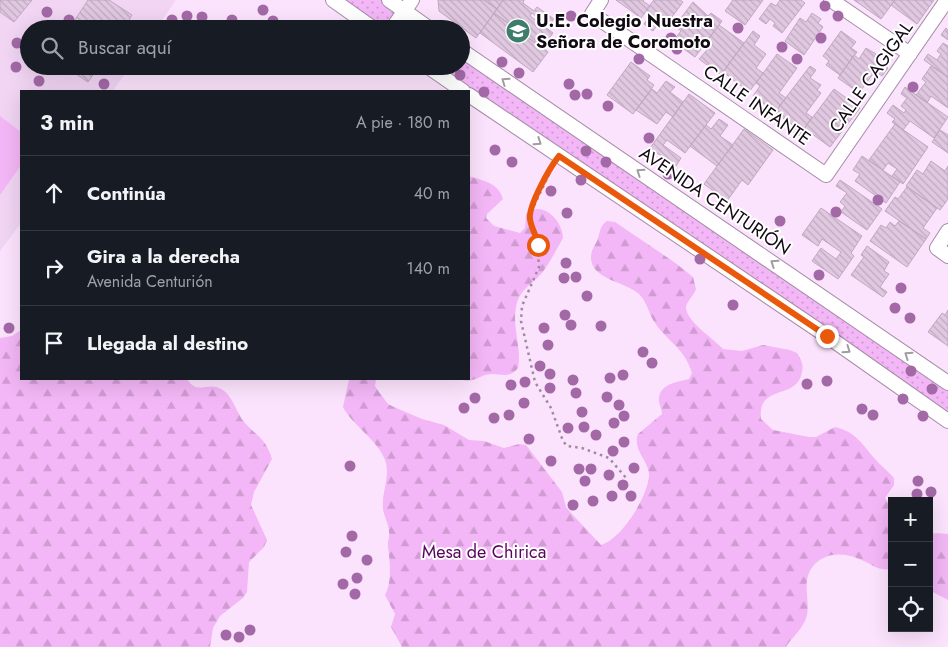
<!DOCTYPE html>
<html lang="es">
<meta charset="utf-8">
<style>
:root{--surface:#171b24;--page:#20242c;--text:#f1f3f6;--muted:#9ea1a6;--line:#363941}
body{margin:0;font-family:Jost,sans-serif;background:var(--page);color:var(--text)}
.controls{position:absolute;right:15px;bottom:15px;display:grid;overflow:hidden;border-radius:0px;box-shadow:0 5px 20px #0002}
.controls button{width:45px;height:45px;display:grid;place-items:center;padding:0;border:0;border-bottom:1px solid var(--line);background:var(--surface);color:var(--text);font:25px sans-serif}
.stop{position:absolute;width:15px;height:15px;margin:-11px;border:4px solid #ea580c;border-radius:50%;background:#fff}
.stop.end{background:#ea580c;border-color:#fff;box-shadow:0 1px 5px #0008}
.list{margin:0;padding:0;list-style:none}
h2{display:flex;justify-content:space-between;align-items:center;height:65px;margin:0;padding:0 20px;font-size:21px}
h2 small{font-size:16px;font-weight:400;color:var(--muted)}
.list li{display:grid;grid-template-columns:32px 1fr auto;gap:15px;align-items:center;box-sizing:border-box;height:75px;padding:0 20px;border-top:1px solid var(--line)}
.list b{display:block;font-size:19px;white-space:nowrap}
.list p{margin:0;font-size:16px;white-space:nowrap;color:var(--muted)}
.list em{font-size:16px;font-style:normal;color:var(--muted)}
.icon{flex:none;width:28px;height:28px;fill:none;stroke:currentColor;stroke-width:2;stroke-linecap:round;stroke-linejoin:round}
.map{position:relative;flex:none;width:948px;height:647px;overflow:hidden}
.search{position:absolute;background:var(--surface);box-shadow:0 5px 20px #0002;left:20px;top:20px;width:450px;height:55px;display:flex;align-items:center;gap:12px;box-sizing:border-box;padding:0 18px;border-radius:28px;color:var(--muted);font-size:19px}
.panel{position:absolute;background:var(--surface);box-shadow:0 5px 20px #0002;left:20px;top:90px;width:450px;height:290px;border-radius:0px}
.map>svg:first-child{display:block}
.built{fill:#f1d5f3}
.grass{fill:url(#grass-dots)}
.forest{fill:url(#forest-firs)}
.pitch{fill:#f3b6f6}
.building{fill:url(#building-back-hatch);stroke:#bfa8c0}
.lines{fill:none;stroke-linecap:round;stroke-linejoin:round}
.street-casing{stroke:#a38ca4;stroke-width:16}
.path{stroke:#9d8b9e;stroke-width:2.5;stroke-dasharray:2.5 4;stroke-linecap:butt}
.street{stroke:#fff;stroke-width:14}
.tree{fill:#a369a7}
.oneway{stroke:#a09da1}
.route{stroke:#ea580c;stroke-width:6}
.labels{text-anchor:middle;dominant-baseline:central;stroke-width:4;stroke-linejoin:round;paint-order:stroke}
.poi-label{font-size:18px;font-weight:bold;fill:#120a13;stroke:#fff;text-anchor:start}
.street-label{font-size:18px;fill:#120a13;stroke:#fff}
.park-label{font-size:18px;fill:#5b0561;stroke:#fff}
</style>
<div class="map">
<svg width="948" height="647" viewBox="0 0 948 647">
<defs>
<pattern id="grass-dots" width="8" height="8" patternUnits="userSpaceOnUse" patternTransform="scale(1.25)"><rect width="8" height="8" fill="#f3b6f6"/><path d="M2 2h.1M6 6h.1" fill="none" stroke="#cf9bd2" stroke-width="1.8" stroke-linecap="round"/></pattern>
<pattern id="forest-firs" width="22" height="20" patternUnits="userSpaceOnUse" patternTransform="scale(1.25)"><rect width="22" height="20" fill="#f3b6f6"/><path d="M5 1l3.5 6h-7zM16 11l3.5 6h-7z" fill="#cf9bd2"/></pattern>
<pattern id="building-back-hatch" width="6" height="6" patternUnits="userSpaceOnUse" patternTransform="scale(1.25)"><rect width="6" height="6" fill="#e0c8e1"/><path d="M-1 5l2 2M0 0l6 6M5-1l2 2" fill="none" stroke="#bfaac0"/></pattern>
</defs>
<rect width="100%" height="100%" fill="#fce3fd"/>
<path class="built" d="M0,0H176L156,29H29V66H130L113,91H21V223L0,251Z"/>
<path class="grass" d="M333,0H389L430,29H374Z
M461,50L948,383V421L427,66H461Z"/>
<path class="forest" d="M469,176C483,181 498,182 503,199L487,214L486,218L494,226L520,233L525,228L526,214C542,199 563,221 563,238C558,247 548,266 541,274C531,285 519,290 516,307C512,328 522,348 518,368C508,381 498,371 485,375C475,379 470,383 459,379H469Z
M607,221L615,222L674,262L693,277L696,289C694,295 688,300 686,306C684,320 714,339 723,349L742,351L763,345L790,350L797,353C801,359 804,365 802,372C797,401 757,383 761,419L773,430L809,437H816L835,427C857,432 863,446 877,461C882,467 889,472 894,478V485L885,498L892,508V569C879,572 870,563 859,559C842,551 821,553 811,569C802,584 810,599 807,615C804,628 792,637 786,647H402L391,627L395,614L385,595C392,583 390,561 388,547C387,542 390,537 389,532C389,524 384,517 383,509C381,494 391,476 385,460C378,440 351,424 343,407L349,379H376L375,386L379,392L388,404L394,407L422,419L444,425L469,440L484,441L504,448L519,444L526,445L562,492L566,507L571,513L601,545C622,539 649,495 649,474C648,460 632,449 638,434L662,414C662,408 658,403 659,398C661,383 678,382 689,379L692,373C684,346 664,340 652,318C648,310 646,301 639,294C626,281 584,279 592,251C593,248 595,245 597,241C600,234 599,226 607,221Z
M21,330V379H187C198,396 207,381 221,389C233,395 236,413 245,423C258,437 266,439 272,459L254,492L251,505L267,540L264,547L249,562L247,592L243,598L220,616L213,628L210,647H0V338L12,336Z
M929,533L948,534V600L929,590Z"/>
<path class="pitch" d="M0,116L21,132V165L0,195Z"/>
<path class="building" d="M0,0H32L14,22L0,12Z
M88,0H109L132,15L124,29H69Z
M438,0H484L497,9L476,38L439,11Z
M484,0H503L497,9Z
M503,0H524L523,3L534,11L537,7L554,19L549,26L532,13L530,16L553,33L542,48L494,13Z
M616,0H644L643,1L650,6L641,18Z
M654,0H680L683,2L666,25L660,21L653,31L644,24L651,14L646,10Z
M733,0H763L745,25L725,11Z
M780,0H801L805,3L782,33L773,26L775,23L770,19L766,24L759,19L771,3L776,6Z
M854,0H895L881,19Z
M895,0H934L917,24L891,5Z
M693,2L708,16L711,13L722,21L695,57L673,41L681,31L675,26Z
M494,13L548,52L533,72L480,33Z
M812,13L821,19L818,23L823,27L804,55L785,41L800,18L806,22Z
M719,25L744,43L721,75L699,59L707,50L702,47Z
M946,28L948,30V40L941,35Z
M753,31L760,36L754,45L766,54L756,68L763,73L749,92L723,72Z
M841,31L856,42L851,48L857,52L840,75L826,65L829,61L823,56Z
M943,43L948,46V77L924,60L928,54L937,60L941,54L937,51Z
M866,48L876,54L874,57L888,68L882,76L875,71L859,93L838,78L854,55L859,59Z
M777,54L797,68L779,93L786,98L775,112L753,96L760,86L756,83Z
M631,62L650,76L647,80L654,85L633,114L607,95Z
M64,66H99L88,82Z
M810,66L816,70L810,78L821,85L817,90L821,93L806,113L812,117L799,136L792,131L795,127L775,112Z
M931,66L948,77V108L931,96L927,103L916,95L926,82L922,79Z
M666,81L675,87L670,92L683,102L673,117L666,112L657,124L636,110L652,89L657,93Z
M905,87L948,117L934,138L910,121L903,130L892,122L895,119L887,113L893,105L904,113L906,110L901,106L907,98L901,94Z
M834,89L860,108L830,147L811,133L808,138L801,133Z
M689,94L715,113L685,153L667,140L663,145L681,158L676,166L650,148Z
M719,119L728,125L720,136L733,145L717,166L690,146L706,125L711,129Z
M895,124L928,147L903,184L892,176L897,169L888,163L883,170L869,160Z
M744,129L773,150L748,185L742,180L727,201L704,184Z
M940,130L948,135V153L932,142Z
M862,156L900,182L886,203L855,181L860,174L853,170Z
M931,161L945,171L948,166V199L940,210L906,186L917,170L923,174Z
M840,180L882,209L867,230L841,212L845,206L840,202L847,193L836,186Z
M907,187L937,208L923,228L930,233L926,239L885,211L895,197L898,199Z
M821,208L862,236L851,253L854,256L838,279L812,261L821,248L836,259L841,252L822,239L818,246L802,235Z
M899,221L926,239L907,267L870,241L881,225L886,228L890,222L895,226Z
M867,246L889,262L884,271L889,274L880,287L887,292L883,297L851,275L864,257L861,255Z
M948,310V346L928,332L942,313L945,315Z"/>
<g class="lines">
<defs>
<path id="street" d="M333,0L374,29
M389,0L430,29
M601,0L592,14L826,175L947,0
M831,0L910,54
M392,29L412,0
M461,50L948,383
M427,66L463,91
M469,95L827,336L948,421
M948,231L937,248L948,256"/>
</defs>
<use href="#street" class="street-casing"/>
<path class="path" d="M552,168L531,212L530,219L537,239L539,267L522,306L521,321L535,382L551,408L563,441L567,446L582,448L609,458L627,479"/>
<use href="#street" class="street"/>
</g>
<g class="tree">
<circle cx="825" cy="6" r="5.5"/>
<circle cx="263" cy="10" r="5.5"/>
<circle cx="47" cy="12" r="5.5"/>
<circle cx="187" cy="16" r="5.5"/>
<circle cx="571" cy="16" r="5.5"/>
<circle cx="838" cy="16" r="5.5"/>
<circle cx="202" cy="17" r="5.5"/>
<circle cx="69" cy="20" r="5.5"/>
<circle cx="172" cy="20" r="5.5"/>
<circle cx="232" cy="20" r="5.5"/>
<circle cx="273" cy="21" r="5.5"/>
<circle cx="738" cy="28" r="5.5"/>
<circle cx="671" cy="38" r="5.5"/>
<circle cx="821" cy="38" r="5.5"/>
<circle cx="17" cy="43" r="5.5"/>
<circle cx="782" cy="47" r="5.5"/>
<circle cx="677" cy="49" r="5.5"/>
<circle cx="639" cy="59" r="5.5"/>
<circle cx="797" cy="59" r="5.5"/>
<circle cx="502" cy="62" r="5.5"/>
<circle cx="16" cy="67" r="5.5"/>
<circle cx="519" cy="73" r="5.5"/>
<circle cx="460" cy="75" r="5.5"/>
<circle cx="39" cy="81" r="5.5"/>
<circle cx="104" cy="84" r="5.5"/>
<circle cx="569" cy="84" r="5.5"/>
<circle cx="913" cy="87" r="5.5"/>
<circle cx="484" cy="92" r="5.5"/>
<circle cx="587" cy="94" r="5.5"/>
<circle cx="575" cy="95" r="5.5"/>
<circle cx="608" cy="106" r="5.5"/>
<circle cx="649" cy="138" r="5.5"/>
<circle cx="495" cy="150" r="5.5"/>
<circle cx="586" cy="151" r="5.5"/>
<circle cx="512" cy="162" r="5.5"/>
<circle cx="606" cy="162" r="5.5"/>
<circle cx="668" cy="174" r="5.5"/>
<circle cx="683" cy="177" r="5.5"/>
<circle cx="581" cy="180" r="5.5"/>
<circle cx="551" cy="191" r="5.5"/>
<circle cx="878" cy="200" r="5.5"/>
<circle cx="836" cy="212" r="5.5"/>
<circle cx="567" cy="213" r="5.5"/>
<circle cx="780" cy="221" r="5.5"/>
<circle cx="700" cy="259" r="5.5"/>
<circle cx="566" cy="263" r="5.5"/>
<circle cx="819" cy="275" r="5.5"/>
<circle cx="576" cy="277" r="5.5"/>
<circle cx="564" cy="278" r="5.5"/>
<circle cx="901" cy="288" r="5.5"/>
<circle cx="587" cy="296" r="5.5"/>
<circle cx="733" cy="305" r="5.5"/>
<circle cx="895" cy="308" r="5.5"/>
<circle cx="565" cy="315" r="5.5"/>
<circle cx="910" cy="318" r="5.5"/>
<circle cx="571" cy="325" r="5.5"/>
<circle cx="601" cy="326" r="5.5"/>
<circle cx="9" cy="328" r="5.5"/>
<circle cx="544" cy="328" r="5.5"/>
<circle cx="548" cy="345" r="5.5"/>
<circle cx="643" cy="352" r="5.5"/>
<circle cx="652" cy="363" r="5.5"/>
<circle cx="540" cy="366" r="5.5"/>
<circle cx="911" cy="371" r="5.5"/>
<circle cx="550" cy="374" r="5.5"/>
<circle cx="623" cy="375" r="5.5"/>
<circle cx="610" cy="378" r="5.5"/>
<circle cx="573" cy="380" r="5.5"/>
<circle cx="827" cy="381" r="5.5"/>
<circle cx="525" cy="382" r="5.5"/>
<circle cx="807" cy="384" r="5.5"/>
<circle cx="511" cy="385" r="5.5"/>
<circle cx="550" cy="388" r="5.5"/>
<circle cx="932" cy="389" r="5.5"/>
<circle cx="576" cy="393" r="5.5"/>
<circle cx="607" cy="397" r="5.5"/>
<circle cx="475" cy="398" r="5.5"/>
<circle cx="903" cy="399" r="5.5"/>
<circle cx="524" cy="403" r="5.5"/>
<circle cx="619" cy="405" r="5.5"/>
<circle cx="464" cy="408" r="5.5"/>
<circle cx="862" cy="409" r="5.5"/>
<circle cx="582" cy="412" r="5.5"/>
<circle cx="509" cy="415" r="5.5"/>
<circle cx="873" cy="415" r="5.5"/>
<circle cx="624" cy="416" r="5.5"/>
<circle cx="923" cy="416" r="5.5"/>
<circle cx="494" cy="418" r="5.5"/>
<circle cx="614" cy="423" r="5.5"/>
<circle cx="584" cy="427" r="5.5"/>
<circle cx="568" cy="428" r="5.5"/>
<circle cx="596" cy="435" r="5.5"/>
<circle cx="529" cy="439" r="5.5"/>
<circle cx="624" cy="442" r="5.5"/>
<circle cx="613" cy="451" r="5.5"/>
<circle cx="551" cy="461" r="5.5"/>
<circle cx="350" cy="466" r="5.5"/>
<circle cx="634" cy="468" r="5.5"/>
<circle cx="579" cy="469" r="5.5"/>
<circle cx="591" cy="469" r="5.5"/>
<circle cx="609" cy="475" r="5.5"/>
<circle cx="585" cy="481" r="5.5"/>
<circle cx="918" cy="481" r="5.5"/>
<circle cx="623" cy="485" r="5.5"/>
<circle cx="931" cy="492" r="5.5"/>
<circle cx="917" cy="494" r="5.5"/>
<circle cx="612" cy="496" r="5.5"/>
<circle cx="631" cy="496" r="5.5"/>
<circle cx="593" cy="501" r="5.5"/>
<circle cx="573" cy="505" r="5.5"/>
<circle cx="352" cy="536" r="5.5"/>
<circle cx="346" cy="552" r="5.5"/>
<circle cx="367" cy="560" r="5.5"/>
<circle cx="357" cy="578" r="5.5"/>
<circle cx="343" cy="584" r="5.5"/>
<circle cx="355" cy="594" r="5.5"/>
<circle cx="250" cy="630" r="5.5"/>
<circle cx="226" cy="635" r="5.5"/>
<circle cx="239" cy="637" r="5.5"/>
</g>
<defs><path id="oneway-chevron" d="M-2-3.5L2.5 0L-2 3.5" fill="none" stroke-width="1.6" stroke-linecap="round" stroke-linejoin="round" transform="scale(1.25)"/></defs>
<g class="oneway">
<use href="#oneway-chevron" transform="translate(505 81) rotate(-145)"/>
<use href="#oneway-chevron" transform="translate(538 142) rotate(34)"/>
<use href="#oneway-chevron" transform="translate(640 172) rotate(-146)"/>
<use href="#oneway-chevron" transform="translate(774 263) rotate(-146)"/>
<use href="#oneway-chevron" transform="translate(847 350) rotate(35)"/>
<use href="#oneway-chevron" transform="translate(908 355) rotate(-145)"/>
</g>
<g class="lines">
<path class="route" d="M538,245C537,236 531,228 530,219C528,206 550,167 559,156L827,336"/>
</g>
<defs>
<symbol id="school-disc" viewBox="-11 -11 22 22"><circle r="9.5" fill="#3e7d6a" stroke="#fff"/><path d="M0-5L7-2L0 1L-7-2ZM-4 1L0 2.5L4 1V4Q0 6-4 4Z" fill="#fff"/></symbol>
</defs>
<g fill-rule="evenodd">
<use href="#school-disc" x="504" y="17" width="28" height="28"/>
</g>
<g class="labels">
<g class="poi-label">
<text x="536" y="21">U.E. Colegio Nuestra<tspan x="536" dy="21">Señora de Coromoto</tspan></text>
</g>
<g class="street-label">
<text transform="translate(871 77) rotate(-55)">CALLE CAGIGAL</text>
<text transform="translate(757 105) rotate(35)">CALLE INFANTE</text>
<text transform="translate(715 201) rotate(34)">AVENIDA CENTURIÓN</text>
</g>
<g class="park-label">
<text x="484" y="552">Mesa de Chirica</text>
</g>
</g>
</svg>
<div class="controls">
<button>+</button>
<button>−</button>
<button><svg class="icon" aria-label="locate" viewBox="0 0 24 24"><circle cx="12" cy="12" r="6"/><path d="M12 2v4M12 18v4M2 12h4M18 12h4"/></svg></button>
</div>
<div class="stop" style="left:538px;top:245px"></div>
<div class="stop end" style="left:827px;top:336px"></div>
<div class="search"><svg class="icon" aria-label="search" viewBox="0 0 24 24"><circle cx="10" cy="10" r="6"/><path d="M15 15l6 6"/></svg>Buscar aquí</div>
<section class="panel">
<h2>3 min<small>A pie · 180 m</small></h2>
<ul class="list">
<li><svg class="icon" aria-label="ahead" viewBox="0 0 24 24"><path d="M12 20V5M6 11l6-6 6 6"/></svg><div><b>Continúa</b></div><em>40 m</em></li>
<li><svg class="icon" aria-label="right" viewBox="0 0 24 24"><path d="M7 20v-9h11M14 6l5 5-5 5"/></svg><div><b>Gira a la derecha</b><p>Avenida Centurión</p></div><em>140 m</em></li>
<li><svg class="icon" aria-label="arrive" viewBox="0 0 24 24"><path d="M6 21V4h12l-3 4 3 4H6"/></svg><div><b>Llegada al destino</b></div></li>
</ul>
</section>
</div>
